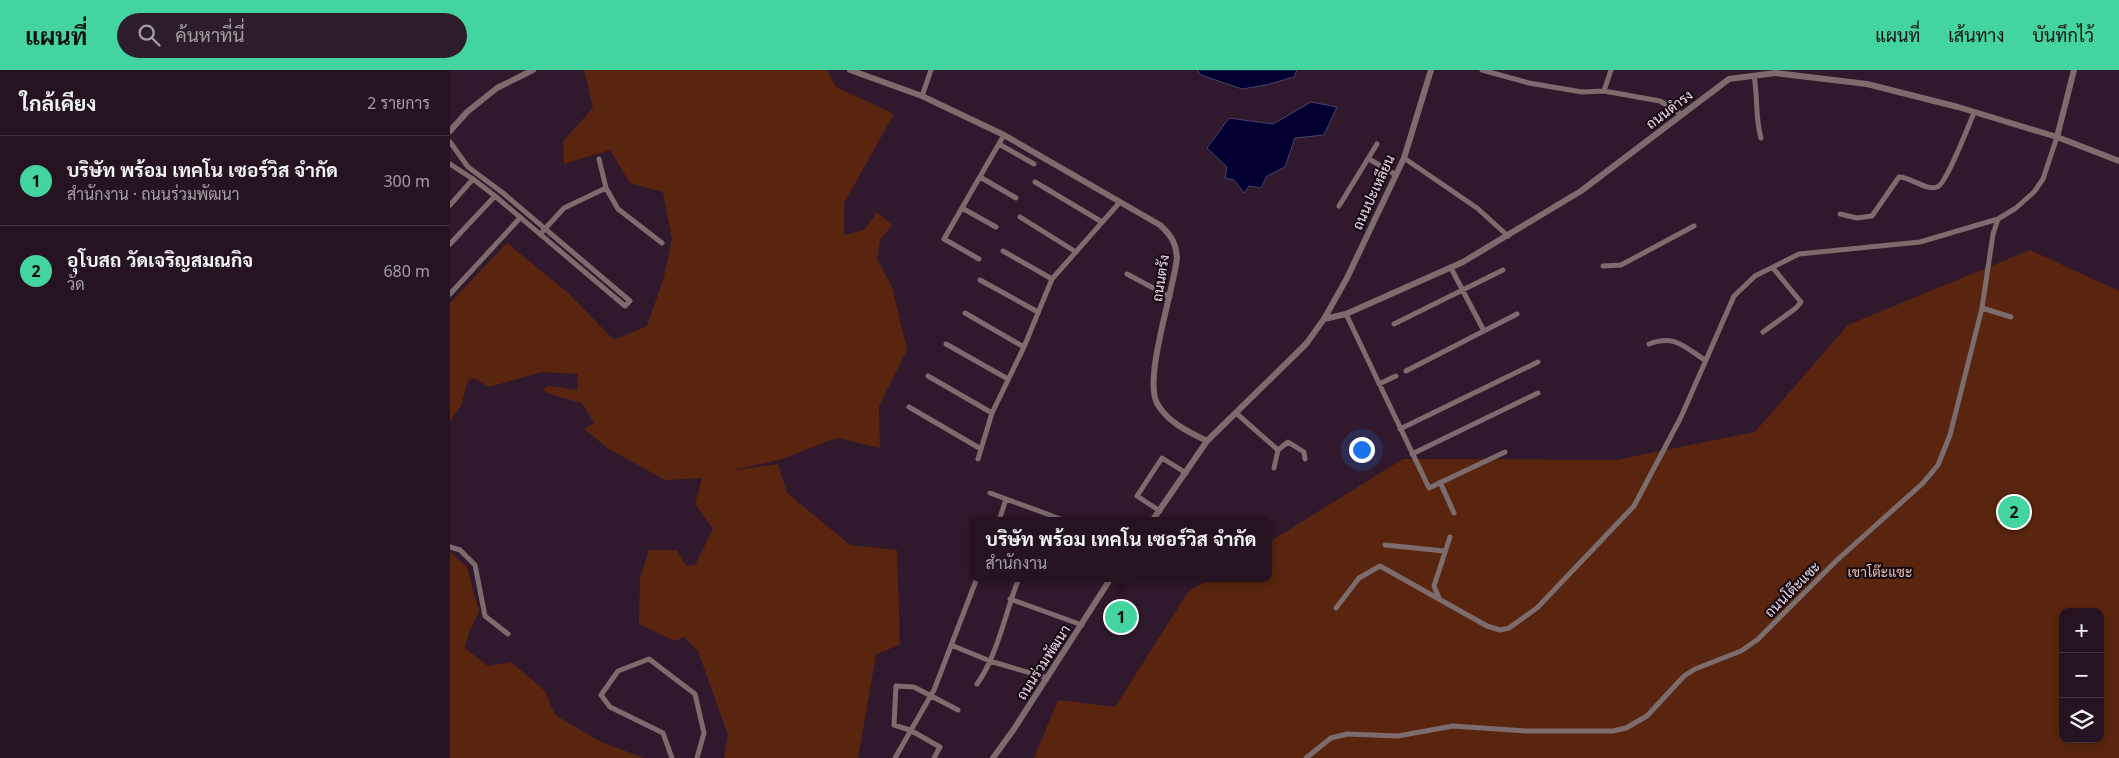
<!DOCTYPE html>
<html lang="th">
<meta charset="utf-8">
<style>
:root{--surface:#251322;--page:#2d1c2a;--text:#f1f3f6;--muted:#a39ea5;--line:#423240;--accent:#43d4a0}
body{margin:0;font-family:"Noto Sans",Sarabun,sans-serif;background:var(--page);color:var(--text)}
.controls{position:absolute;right:15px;bottom:15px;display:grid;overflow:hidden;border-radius:10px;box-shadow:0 2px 8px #0003}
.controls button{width:45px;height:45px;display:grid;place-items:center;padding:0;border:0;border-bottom:1px solid var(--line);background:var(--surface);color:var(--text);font:25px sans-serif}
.you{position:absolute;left:911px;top:379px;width:18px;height:18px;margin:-12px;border:4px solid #fff;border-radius:50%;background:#1a73e8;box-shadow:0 0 0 8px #1a73e833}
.badge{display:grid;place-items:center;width:32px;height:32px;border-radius:50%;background:var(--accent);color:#111;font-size:16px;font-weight:700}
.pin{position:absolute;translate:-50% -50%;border:2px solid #fff;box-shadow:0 1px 5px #0006}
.popup{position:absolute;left:520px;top:447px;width:302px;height:65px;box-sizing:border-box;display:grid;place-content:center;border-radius:10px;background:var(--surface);filter:drop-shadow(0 1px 4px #0005);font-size:16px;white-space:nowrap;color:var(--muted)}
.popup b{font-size:19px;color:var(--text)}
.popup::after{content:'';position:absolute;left:50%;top:100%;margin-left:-10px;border:10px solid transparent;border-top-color:var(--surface)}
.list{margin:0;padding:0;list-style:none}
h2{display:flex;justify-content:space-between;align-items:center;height:65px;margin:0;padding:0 20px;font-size:21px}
h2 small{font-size:16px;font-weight:400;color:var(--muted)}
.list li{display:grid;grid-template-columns:32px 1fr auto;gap:15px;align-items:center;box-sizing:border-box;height:90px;padding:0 20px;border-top:1px solid var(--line)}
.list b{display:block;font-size:19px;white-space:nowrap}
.list p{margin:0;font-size:16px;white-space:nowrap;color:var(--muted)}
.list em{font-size:16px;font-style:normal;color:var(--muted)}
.icon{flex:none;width:28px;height:28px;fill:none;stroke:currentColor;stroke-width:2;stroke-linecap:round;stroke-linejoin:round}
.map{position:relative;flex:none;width:1669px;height:688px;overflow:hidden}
header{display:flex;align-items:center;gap:30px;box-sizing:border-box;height:70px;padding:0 25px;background:var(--accent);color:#111}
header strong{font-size:24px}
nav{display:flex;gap:28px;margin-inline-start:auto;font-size:18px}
.search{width:350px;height:45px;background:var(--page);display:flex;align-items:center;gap:12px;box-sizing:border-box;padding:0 18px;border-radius:28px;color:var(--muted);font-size:19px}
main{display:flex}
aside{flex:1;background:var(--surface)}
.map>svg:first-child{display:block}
.green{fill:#59250e;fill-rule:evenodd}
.water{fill:#010030;stroke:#494368}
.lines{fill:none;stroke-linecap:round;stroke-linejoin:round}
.minor{stroke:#7d6c6e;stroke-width:5}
.tertiary{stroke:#7d6c6e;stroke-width:6}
.labels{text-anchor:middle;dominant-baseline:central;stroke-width:4;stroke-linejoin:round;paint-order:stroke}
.street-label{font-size:14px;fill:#f0dfec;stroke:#130811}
.park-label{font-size:14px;fill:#f3c3b1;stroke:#130811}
</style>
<header>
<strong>แผนที่</strong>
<div class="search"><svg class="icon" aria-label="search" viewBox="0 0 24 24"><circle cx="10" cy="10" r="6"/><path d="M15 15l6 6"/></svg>ค้นหาที่นี่</div>
<nav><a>แผนที่</a><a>เส้นทาง</a><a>บันทึกไว้</a></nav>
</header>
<main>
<aside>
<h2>ใกล้เคียง<small>2 รายการ</small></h2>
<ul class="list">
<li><span class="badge">1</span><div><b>บริษัท พร้อม เทคโน เซอร์วิส จำกัด</b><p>สำนักงาน · ถนนร่วมพัฒนา</p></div><em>300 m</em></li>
<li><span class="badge">2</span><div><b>อุโบสถ วัดเจริญสมณกิจ</b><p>วัด</p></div><em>680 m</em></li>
</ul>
</aside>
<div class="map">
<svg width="1669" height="688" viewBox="0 0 1669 688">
<rect width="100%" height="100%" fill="#31192d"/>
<path class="green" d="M134,0H377L386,17L444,44L394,133V165L414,160L427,142L442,155L430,170L427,189L442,217L457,280L429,336L430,378L387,368L329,390L279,401L328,394L337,423L400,475L447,480L450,574L426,585L408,688H274L278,665L248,581L234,567L225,571L189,554L190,508L199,480H227L236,496L245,495L263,459L245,434L252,408L215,410L159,379L134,359L144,353L132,333L109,327L92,320L99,316L127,320L128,304L92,302L39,317L24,308L18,311L11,336L0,351V233L57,173L118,223L164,270L197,256L214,207L222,169L213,122L180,113L160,80L114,94L113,71L143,38Z
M1580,180L1669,221V688H584L608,630L665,637L738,522L760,508H818L819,472L953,389L1166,390L1305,362L1398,255ZM1613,542H1650V669H1613Z
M0,482L17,497L29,541L18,565L15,578L38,596L61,592L95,621L105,645L151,672L194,688H0Z"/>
<path class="water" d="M747,0H847L844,7L816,15L792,19L751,5Z
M861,32L887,37L874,65L845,68L835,97L817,106L811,118L799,116L794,123L784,110L775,108L777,97L757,78L779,48L823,54Z"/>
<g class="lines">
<path class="minor" d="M1032,0L1079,13L1132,22L1154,21L1210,31L1231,44
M1304,6C1308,27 1305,48 1311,68
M1154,21L1161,0
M472,26L481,0
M0,72L18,97L53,123L180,231L175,236L45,126L23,109L0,94
M549,74L584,94
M954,88L1027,138L1058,166
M149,89L156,118L168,139L212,173
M919,89L946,105
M530,107L566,128
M585,112L652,152
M0,135L23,109
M889,136L927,74
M512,138L546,157
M1390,144L1407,148L1422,146L1449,107C1461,107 1476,121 1487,117C1496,115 1519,54 1524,43
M570,147L626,182
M93,161L114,138L156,118
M0,174L45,126
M553,181L602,209
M529,189L494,169L554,65
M1153,196L1171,195L1244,156
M1001,198L1034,261
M677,204L720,227
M530,210L588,242
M0,224L70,148
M1532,238L1561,247
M515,243L574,277
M896,244L979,418L1055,382
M944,254L1053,200
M1313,262L1346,238L1351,232L1323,198
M496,274L558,309
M1199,274C1225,264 1234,277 1255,290
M956,301L1067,244
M478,306L542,343
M929,314L946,306
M459,337L531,379
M786,343L828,380L838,372L854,382L855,389
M950,359L1088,292
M962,384L1088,323
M528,389L542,343L574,277L602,209L670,132
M824,398L828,380
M990,412L1004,443
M540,423L616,451
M710,441L687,426L712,388L736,403
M549,451L556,429
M935,475L994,481
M0,477L10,480L25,495L35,546L58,564
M989,528L984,516L1000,467
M560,529L632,555
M886,538L909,508L930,496L1037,556L1050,560L1059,558L1087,538L1184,436L1231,347L1284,226L1305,206L1349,184L1470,172L1548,149L1566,138L1584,122L1593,109L1607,67
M501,575L540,591L597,608
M527,614C547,587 556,540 569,508
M222,688L213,663L160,637L151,625L168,601L199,589L245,624L254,663L247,688
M445,688L484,620L527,508
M484,688L490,677L460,660L444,655L446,616L464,617L508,640
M856,688L881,668L897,664L948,666L1003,656L1076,661H1163L1176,658L1197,646L1234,606L1245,599L1291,581L1307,570L1386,491L1473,413L1488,395L1500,365L1532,238L1543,164L1548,149"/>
<path class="tertiary" d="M400,0L472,26L554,65L710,155C721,165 726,173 727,188C724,219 692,312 708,335C719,353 739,362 757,371
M0,61L17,42L47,18L83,0
M1607,67L1624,0
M874,249L896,244L1013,192L1131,121L1279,9L1325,3L1417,14L1508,37L1607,67L1669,91
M702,451L757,371L856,274L874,249L897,208L954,88L981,0
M543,688L564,659L661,508"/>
</g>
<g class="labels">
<g class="street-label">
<text transform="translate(1219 39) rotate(-37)">ถนนดำรง</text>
<text transform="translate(923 122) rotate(-65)">ถนนปะเหลียน</text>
<text transform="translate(710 208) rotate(-81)">ถนนตรัง</text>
<text transform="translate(1342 519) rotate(-45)">ถนนโต๊ะแซะ</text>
<text transform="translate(593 592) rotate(-57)">ถนนร่วมพัฒนา</text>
</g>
<g class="park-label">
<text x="1430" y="501">เขาโต๊ะแซะ</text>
</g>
</g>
</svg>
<div class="controls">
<button>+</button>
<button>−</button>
<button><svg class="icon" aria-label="layers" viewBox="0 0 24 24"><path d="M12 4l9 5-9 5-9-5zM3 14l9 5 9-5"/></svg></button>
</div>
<div class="you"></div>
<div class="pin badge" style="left:671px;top:547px">1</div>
<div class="popup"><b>บริษัท พร้อม เทคโน เซอร์วิส จำกัด</b>สำนักงาน</div>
<div class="pin badge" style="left:1564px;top:442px">2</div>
</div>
</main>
